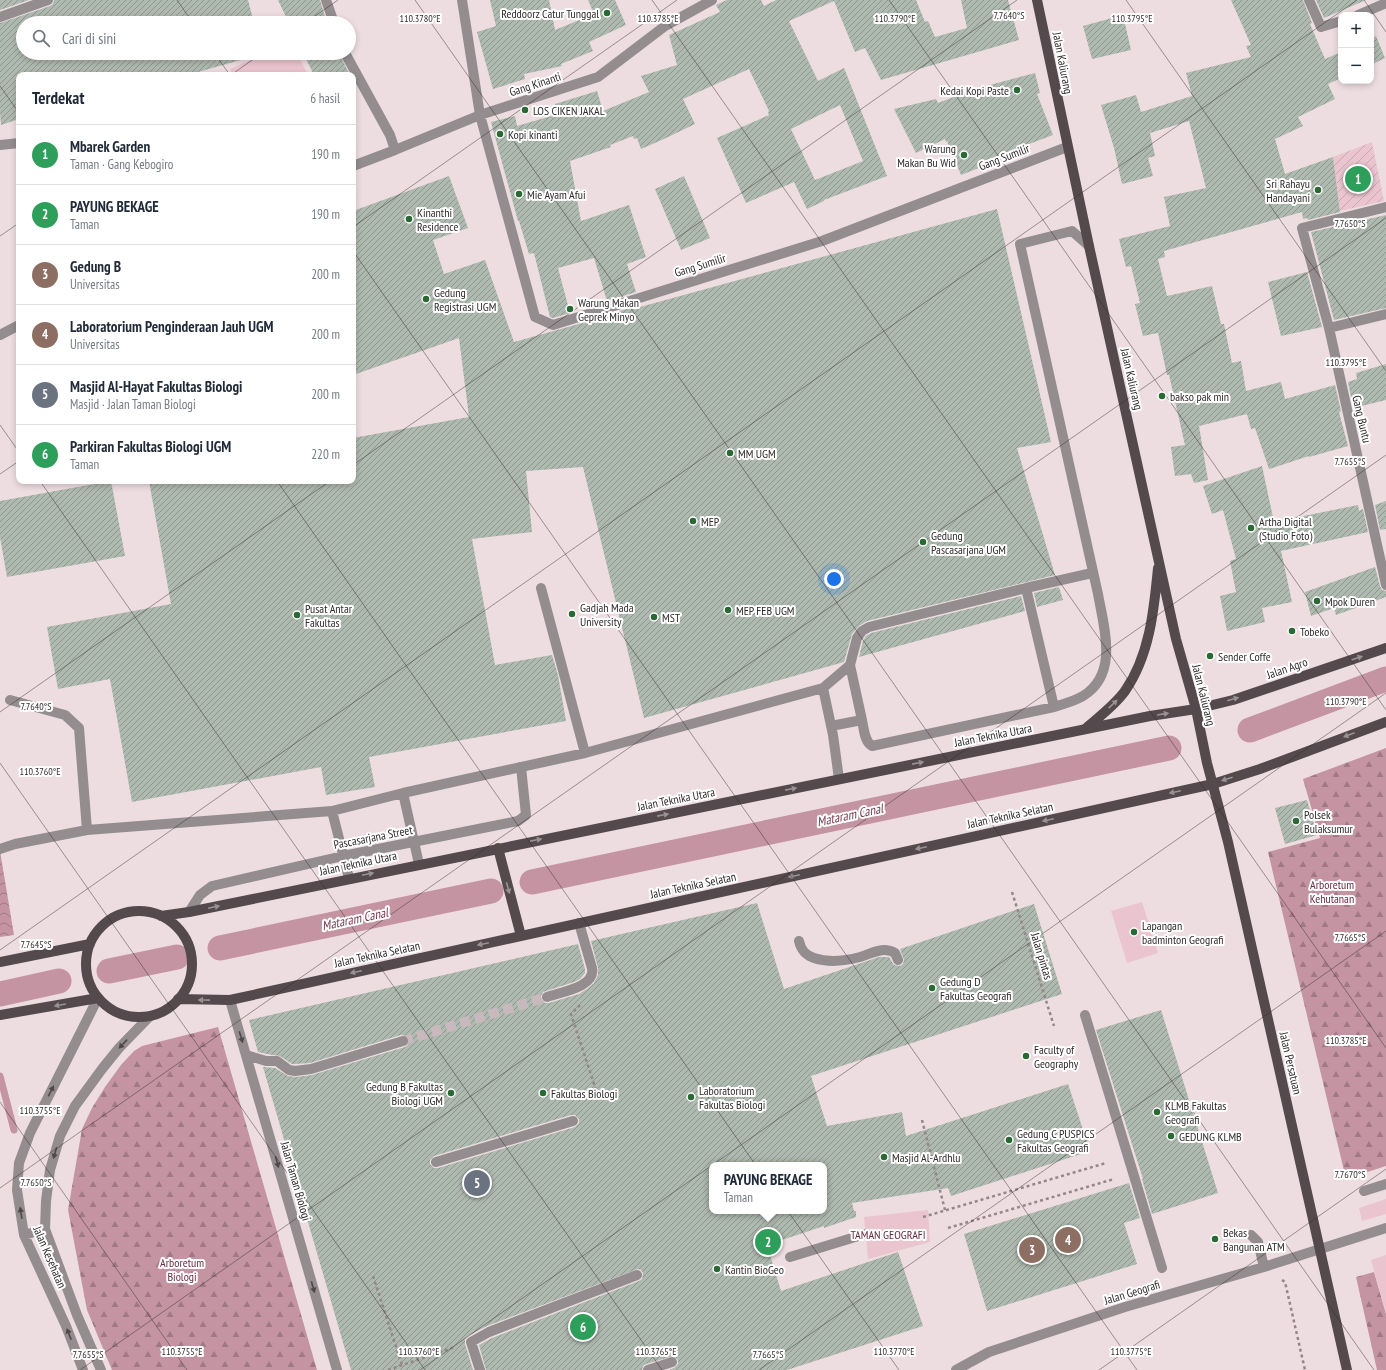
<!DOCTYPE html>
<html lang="id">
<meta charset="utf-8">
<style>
:root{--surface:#fff;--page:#f2f2f3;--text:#1f2937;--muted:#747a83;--line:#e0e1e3;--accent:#296933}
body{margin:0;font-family:"PT Sans Narrow",sans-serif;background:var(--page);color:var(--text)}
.controls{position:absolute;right:12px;top:12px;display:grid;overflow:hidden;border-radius:8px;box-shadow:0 2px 6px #0003}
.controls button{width:36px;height:36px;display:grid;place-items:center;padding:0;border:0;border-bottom:1px solid var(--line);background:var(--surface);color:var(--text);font:20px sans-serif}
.you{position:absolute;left:834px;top:579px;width:14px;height:14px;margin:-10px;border:3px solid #fff;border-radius:50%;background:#1a73e8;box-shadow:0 0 0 6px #1a73e833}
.badge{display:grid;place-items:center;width:26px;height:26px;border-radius:50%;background:var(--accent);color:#fff;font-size:13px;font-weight:700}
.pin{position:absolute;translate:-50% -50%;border:2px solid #fff;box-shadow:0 1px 4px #0006}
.popup{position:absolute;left:709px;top:1162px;width:118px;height:52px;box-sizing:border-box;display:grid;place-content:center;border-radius:8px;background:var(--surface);filter:drop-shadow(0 1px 3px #0005);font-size:13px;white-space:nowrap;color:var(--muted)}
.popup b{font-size:15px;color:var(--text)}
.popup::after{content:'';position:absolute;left:50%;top:100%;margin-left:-8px;border:8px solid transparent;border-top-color:var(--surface)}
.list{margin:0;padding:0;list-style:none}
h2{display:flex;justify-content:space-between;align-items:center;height:52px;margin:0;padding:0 16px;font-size:17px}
h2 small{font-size:13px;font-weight:400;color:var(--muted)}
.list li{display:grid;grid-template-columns:26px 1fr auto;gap:12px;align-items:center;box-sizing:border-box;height:60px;padding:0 16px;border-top:1px solid var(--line)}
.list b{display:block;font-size:15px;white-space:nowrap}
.list p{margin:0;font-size:13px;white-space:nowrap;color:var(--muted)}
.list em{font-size:13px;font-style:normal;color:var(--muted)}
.icon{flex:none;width:22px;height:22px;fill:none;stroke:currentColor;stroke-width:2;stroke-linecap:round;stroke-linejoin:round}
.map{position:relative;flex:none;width:1386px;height:1370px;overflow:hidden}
.search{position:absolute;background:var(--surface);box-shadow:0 2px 6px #0003;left:16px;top:16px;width:340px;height:44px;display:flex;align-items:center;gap:10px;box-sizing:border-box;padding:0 14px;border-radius:22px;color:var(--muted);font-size:15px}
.panel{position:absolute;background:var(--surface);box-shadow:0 2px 6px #0003;left:16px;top:72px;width:340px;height:412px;border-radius:8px}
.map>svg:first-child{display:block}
.forest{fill:url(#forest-firs)}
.park{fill:#eac4ce}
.garden{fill:url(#garden-furrows)}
.water{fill:url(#water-waves)}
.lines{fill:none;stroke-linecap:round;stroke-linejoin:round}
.stream{stroke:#c494a2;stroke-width:7}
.canal{stroke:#c494a2;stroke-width:25}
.building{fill:url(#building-hatch);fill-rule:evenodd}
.minor-tunnel{stroke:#c7b9bd;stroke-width:10;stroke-dasharray:10 5;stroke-linecap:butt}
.path{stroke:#93878a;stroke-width:2.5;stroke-dasharray:3 3;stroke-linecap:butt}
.minor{stroke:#948d8f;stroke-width:10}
.major{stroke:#54494c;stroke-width:10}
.minor-bridge{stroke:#948d8f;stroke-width:10}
.oneway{fill:#989294}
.oneway2{fill:#4f484a}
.ticks{fill:none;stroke:#312b2c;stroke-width:1;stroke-opacity:0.45}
.poi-dot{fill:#296933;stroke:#fff;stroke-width:1.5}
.labels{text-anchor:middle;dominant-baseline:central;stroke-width:4;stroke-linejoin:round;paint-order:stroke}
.poi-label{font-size:12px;fill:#312b2c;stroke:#fff;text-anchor:start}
.street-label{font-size:12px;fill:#312b2c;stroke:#fff}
.park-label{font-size:12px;fill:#682c42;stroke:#fff}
.water-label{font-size:13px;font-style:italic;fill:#78394f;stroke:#fff}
.ticks-label{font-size:10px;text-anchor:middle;fill:#312b2c;stroke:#fff;stroke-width:4;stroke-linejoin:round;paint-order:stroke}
</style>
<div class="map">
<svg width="1386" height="1370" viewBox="0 0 1386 1370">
<defs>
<pattern id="forest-firs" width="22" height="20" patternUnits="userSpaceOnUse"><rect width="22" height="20" fill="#c494a2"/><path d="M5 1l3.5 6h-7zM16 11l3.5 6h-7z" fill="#a07984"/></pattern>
<pattern id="garden-furrows" width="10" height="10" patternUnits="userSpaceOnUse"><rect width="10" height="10" fill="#eac4ce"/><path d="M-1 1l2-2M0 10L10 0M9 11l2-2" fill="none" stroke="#c9a9b1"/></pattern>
<pattern id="water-waves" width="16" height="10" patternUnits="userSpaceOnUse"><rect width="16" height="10" fill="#c494a2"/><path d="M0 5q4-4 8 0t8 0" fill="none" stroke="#a07984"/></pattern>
<pattern id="building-hatch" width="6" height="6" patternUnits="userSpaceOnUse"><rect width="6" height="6" fill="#aeb9af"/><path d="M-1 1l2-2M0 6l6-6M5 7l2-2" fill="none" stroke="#8e978f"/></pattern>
</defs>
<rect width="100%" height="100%" fill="#eddde1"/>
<path class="forest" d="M1386,748V1166L1346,1179L1268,852L1320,838L1303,779Z
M218,1027L317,1370H112L87,1310L68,1210L82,1129L92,1108L105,1087L121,1065L134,1051L142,1046Z
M1374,1272L1386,1314V1370H1377L1356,1277Z"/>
<path class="park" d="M266,53H297L308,75H233L230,69Z
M1142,902L1158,953L1127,963L1111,911Z
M1386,1199V1214L1362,1221L1359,1208Z
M928,1210L930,1242L868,1259L864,1217Z
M1386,1255V1314L1371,1260Z"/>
<path class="garden" d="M1372,142L1384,201L1340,211L1333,157Z"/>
<path class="water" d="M0,851L14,935L0,937Z"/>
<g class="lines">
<path class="stream" d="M0,1076L14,1130"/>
<path class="canal" d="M1250,730L1386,679
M532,882L1169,748
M220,948L491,891
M109,971L177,957
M0,994L59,981"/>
</g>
<path class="building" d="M0,0H29L0,10Z
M54,0H248L254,23H23V53L261,54L188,75H19V119L1,125L0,113V23L50,6L53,4Z
M278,0H320L327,23H289Z
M490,0H549L555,30L594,14L588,0H615L626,25L589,42L593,51L561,64L562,66L524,74L525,79L493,89L477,32L496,26Z
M727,0H761L764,6L776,0H916L925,22L928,21L935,37L967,28L961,0H1008L1019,40L881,80L865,48L855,52L834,1L789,21L818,81L844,68L887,176L824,200V201L807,209L794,182L746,203L717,138L769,115L768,112L769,111L749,69L683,99L695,124L664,139L641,149L637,138L634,139L633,136L610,145L611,147L570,161L581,221L629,205L646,257L627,264L636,292L607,301L594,258L558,268L570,313L553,318L550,317L534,253L529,254L519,221H518L491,122L515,116L517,126L558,114L555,104L597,91L603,111L649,92L641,76L677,65L669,35L720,12L716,5ZM840,105L863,161L815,180L791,129Z
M1231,0H1303L1312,23L1310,24L1325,59L1341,52V78L1328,84L1335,99L1298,117L1303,126L1275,139L1285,174L1333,157L1340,212L1308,220L1307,218L1303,219L1302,212L1164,251L1165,257L1158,259L1167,296L1212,286L1221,324H1224L1232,363L1241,361L1246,391L1281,382L1285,399L1335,385L1341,411L1339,412L1348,446L1309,457V456L1269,469L1255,428L1251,429L1247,414L1199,426L1208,480L1194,483L1191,474L1175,476L1171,447L1185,445L1169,375H1167L1158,333L1143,336L1135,304L1140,303L1131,266L1126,267L1119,239L1170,226L1164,197L1206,188L1189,121L1150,133L1155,156L1148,158L1153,176L1122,184L1114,148L1101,105L1136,95L1141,112L1192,96L1186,73L1251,57L1246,46L1251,45Z
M1316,0H1366L1324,18Z
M1123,15L1131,50L1092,59L1083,26Z
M1376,36L1385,58L1371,65V39Z
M303,53H339L350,75H314Z
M1035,73L1040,93L1037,94L1053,135L982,162L984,166L961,175L947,141L946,142L945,139L916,153L894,109L936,99L938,103L975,89Z
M449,176L468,228L433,240L444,274L485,260L514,342L611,315L610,314L639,305L640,307L997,209L1051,442L1017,448L1055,575L867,621L859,626L852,634L844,662L644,718L583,467L526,471L532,532L472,539L495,665L552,655L558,675L566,721L369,757L375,787L326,795L321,767L132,802L110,679L58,689L47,627L171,604L149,481H353V438L469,417L459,338L353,375V211Z
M684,176L710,238L681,250L655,189Z
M1386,215V308L1334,320L1311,232Z
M1307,272L1322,327L1281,336L1268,282Z
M1386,364V400L1353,408L1348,382L1357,379L1356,373Z
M1262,466L1274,522L1358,505L1359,511L1363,509L1368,532L1281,551L1292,602L1262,608L1265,622L1227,631L1220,596L1236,592L1230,561L1236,559L1223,510L1212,514L1203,486Z
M111,481L125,556L7,577L0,537V501Z
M1386,501V529L1380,530L1375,505Z
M1375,567L1380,586L1382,590L1386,591V597L1336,615L1334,608L1311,616L1305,592Z
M1059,587L1063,600L1037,607L1034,593Z
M1021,596L1025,611L859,657L863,641L866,636L871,633Z
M1307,800L1317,835L1285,844L1275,808Z
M757,903L784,989L879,957H889L894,965L900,966L903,964L904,960L900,949L1034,904L1062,994L811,1076L827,1126L902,1112L906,1136L1068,1084L1090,1151L951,1196L948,1188L852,1203L854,1211H856V1217L824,1228V1226L767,1245L781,1291L898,1252L923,1326L787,1370H669L674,1368L678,1364V1360L673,1356L646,1364L643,1366L642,1370H486L479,1345L492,1338L639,1281L642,1279L643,1273L641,1270L638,1269L487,1326L468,1336L465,1339V1344L473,1370H351L263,1067L275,1068L288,1076L296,1077L312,1075L405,1047L408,1045L409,1039L407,1036L401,1035L310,1063L295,1064H292L280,1056L267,1054L258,1052L249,1020L578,944L585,969V973L580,979L574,982L543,992L541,996V999L545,1003H549L579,994L587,989L594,983L598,975V968L591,941ZM571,1115H575L579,1119V1123L575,1127L438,1168H434L430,1164V1160L434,1156ZM712,1165H824V1211H712Z
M1161,1010L1218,1193L1152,1214L1142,1179H1143L1096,1030Z
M1129,1183L1140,1218L1124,1223L1137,1264L987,1311L964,1234Z"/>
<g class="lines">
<path class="minor-tunnel" d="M403,1041L547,997"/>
<path class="path" d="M1012,892L1054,1026
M580,1005L571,1014L599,1099
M922,1120L945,1210
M923,1217L1106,1163
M948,1228L1114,1179
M373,1276L402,1365
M1282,1280L1285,1282L1305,1370
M388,1370L455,1347"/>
<path class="minor" d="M326,0L334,23
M462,0L480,115L535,317L553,325L822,241L1067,147
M1309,0L1321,27L1341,21
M1358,15L1386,3
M0,17L48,0
M345,53L390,135L395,150
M0,145L19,143
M353,166L395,150L480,115L598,77L665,26L712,0
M1386,207L1302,228L1329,328L1386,585
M1329,328L1386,314
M0,335L19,325
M1026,588L1092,573
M850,665L862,720
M10,700L65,715L79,728L87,830
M831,726L862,720C864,729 864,741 872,746L1054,707
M585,753L823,688
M839,779L833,735L823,688L850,665L857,638L862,631L869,627L1026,588L1054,707C1063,704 1075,701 1083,696C1119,674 1104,628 1098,594L1020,244L1072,231L1089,246
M403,793L419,864
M332,811L349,878
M0,849L15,844L87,830L332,811L403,793L585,753L541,588
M189,912L200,895L212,886L343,856
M799,941C801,950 805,955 814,958C829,963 845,961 860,957C873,953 883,946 895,953L898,960
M547,997C561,992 596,987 592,968L579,923
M230,1000L337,1370
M1085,1015L1162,1268
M246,1055L266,1061H277L289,1070L295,1071L311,1069L403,1041
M436,1162L573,1121
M1364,1191L1386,1184
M24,1235L45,1229
M1251,1235L1258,1242L1264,1267
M790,1257L865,1234
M83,1370L66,1326L24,1235L17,1190L19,1163L30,1133L98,998
M101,1370L77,1315L45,1229L46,1201L50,1170L60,1136L75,1106L102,1069L119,1048L150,1016
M480,1370L471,1342L489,1332L637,1275
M648,1370L672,1362
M956,1370L989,1352L1125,1307L1264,1267L1386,1228"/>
<path class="major" d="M1037,0L1089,246L1176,639L1196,709L1207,763L1228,842L1347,1370
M1085,729C1099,717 1115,705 1125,691C1150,655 1154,609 1158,568
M498,848L521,936
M86 964a53 53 0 1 1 106 0a53 53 0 1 1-106 0Z
M161,916L189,912L1150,716L1196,709L1233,700L1386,648
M0,962L90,944
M178,999L230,1000L1213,784L1260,769L1386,722
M0,1015L98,998"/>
<path class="minor-bridge" d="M343,856L518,821L526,815L521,767"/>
</g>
<defs><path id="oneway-solid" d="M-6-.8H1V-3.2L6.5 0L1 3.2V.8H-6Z"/></defs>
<g class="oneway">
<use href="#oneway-solid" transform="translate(1357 658) rotate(-19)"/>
<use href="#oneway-solid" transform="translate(1233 699) rotate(-16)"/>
<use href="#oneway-solid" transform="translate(1113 704) rotate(-44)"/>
<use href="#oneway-solid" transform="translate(1163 714) rotate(-9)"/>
<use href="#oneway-solid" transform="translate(1349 735) rotate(159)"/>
<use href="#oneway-solid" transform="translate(918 763) rotate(-11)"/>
<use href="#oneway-solid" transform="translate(1227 779) rotate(162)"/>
<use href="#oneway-solid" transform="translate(791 789) rotate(-11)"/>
<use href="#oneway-solid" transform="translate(1175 792) rotate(168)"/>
<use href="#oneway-solid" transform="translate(663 815) rotate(-11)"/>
<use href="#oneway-solid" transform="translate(1048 820) rotate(168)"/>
<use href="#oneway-solid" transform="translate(536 840) rotate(-11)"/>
<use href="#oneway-solid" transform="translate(921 848) rotate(168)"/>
<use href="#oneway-solid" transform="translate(368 874) rotate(-12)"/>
<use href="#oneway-solid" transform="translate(794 876) rotate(168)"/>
<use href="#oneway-solid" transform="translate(508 888) rotate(75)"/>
<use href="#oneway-solid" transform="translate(214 907) rotate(-12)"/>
<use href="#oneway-solid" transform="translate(483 944) rotate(168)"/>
<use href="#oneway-solid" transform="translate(356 972) rotate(168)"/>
<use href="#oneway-solid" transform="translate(204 1000) rotate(-179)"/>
<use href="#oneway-solid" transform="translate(60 1005) rotate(170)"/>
</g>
<g class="oneway2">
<use href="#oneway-solid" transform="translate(241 1037) rotate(73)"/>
<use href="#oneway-solid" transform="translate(123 1044) rotate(133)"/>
<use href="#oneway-solid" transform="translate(51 1091) rotate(-63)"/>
<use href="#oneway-solid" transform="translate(55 1153) rotate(106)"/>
<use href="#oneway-solid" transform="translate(277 1162) rotate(74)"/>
<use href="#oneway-solid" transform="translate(21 1213) rotate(-99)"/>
<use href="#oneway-solid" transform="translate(313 1287) rotate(74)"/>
<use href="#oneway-solid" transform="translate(69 1334) rotate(-111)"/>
</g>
<path class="ticks" d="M177,0L193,23M415,0L1374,1370M652,0L1386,1048M889,0L1386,710M1126,0L1386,371M1364,0L1386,32M305,23L338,0M214,53L230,75M231,75L262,53M0,86L19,113M353,227L677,0M0,236L19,223M353,251L1137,1370M0,425L19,452M353,465L1017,0M0,474L19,461M40,481L662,1370M277,481L899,1370M0,712L330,481M0,763L425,1370M0,950L1357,0M0,1102L187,1370M0,1188L1386,218M80,1370L1386,455M420,1370L1386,693M759,1370L1386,931M1099,1370L1386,1169"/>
<g class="poi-dot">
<circle cx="607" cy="13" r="4"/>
<circle cx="1017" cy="90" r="4"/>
<circle cx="525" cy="110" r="4"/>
<circle cx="500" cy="134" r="4"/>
<circle cx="964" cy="155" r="4"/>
<circle cx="1318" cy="190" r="4"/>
<circle cx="519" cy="194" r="4"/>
<circle cx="409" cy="219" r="4"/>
<circle cx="426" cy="299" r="4"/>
<circle cx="570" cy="309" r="4"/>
<circle cx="1162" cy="396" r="4"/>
<circle cx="730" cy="453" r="4"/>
<circle cx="693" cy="521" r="4"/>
<circle cx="1251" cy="528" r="4"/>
<circle cx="923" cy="542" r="4"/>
<circle cx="1317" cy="601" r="4"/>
<circle cx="728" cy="610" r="4"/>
<circle cx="572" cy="614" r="4"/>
<circle cx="297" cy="615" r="4"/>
<circle cx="654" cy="617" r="4"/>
<circle cx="1292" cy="631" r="4"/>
<circle cx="1210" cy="656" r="4"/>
<circle cx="1296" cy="821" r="4"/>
<circle cx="1134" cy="932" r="4"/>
<circle cx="932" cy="988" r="4"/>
<circle cx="1026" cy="1056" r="4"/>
<circle cx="451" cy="1093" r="4"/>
<circle cx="543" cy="1093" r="4"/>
<circle cx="691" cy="1097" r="4"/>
<circle cx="1157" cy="1112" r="4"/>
<circle cx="1171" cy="1136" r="4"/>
<circle cx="1009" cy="1140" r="4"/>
<circle cx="884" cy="1157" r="4"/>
<circle cx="1215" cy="1239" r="4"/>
<circle cx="717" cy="1269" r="4"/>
</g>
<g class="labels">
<g class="poi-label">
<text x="599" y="13" text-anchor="end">Reddoorz Catur Tunggal</text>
<text x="1009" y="90" text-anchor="end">Kedai Kopi Paste</text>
<text x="533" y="110">LOS CIKEN JAKAL</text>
<text x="508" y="134">Kopi kinanti</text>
<text x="956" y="148" text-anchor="end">Warung<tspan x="956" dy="14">Makan Bu Wid</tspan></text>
<text x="1310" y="183" text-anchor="end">Sri Rahayu<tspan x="1310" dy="14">Handayani</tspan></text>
<text x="527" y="194">Mie Ayam Afui</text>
<text x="417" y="212">Kinanthi<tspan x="417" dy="14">Residence</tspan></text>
<text x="434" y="292">Gedung<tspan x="434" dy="14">Registrasi UGM</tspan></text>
<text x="578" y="302">Warung Makan<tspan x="578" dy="14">Geprek Minyo</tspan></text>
<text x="1170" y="396">bakso pak min</text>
<text x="738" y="453">MM UGM</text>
<text x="701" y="521">MEP</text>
<text x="1259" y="521">Artha Digital<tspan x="1259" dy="14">(Studio Foto)</tspan></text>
<text x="931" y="535">Gedung<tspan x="931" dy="14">Pascasarjana UGM</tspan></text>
<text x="1325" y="601">Mpok Duren</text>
<text x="580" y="607">Gadjah Mada<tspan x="580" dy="14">University</tspan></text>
<text x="305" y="608">Pusat Antar<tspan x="305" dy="14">Fakultas</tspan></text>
<text x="736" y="610">MEP FEB UGM</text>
<text x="662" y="617">MST</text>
<text x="1300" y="631">Tobeko</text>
<text x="1218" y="656">Sender Coffe</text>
<text x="1304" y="814">Polsek<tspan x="1304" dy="14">Bulaksumur</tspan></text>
<text x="1142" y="925">Lapangan<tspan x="1142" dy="14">badminton Geografi</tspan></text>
<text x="940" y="981">Gedung D<tspan x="940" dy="14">Fakultas Geografi</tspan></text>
<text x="1034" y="1049">Faculty of<tspan x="1034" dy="14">Geography</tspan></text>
<text x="443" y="1086" text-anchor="end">Gedung B Fakultas<tspan x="443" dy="14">Biologi UGM</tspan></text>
<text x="699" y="1090">Laboratorium<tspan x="699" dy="14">Fakultas Biologi</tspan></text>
<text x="551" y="1093">Fakultas Biologi</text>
<text x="1165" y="1105">KLMB Fakultas<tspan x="1165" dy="14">Geografi</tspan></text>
<text x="1017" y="1133">Gedung C PUSPICS<tspan x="1017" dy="14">Fakultas Geografi</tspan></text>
<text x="1179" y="1136">GEDUNG KLMB</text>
<text x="892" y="1157">Masjid Al-Ardhlu</text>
<text x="1223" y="1232">Bekas<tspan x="1223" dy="14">Bangunan ATM</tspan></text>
<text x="725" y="1269">Kantin BioGeo</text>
</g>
<g class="street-label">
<text transform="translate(1063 63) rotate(79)">Jalan Kaliurang</text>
<text transform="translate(535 84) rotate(-18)">Gang Kinanti</text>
<text transform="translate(1004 157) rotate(-21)">Gang Sumilir</text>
<text transform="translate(700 265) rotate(-17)">Gang Sumilir</text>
<text transform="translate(1132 379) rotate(77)">Jalan Kaliurang</text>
<text transform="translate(1362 419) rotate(77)">Gang Buntu</text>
<text transform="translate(1287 668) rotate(-19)">Jalan Agro</text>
<text transform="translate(1204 695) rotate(76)">Jalan Kaliurang</text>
<text transform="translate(993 735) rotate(-11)">Jalan Teknika Utara</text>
<text transform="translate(676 799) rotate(-11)">Jalan Teknika Utara</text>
<text transform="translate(1010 815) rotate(-12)">Jalan Teknika Selatan</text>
<text transform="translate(373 837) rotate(-11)">Pascasarjana Street</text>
<text transform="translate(358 863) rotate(-12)">Jalan Teknika Utara</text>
<text transform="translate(693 885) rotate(-12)">Jalan Teknika Selatan</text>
<text transform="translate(377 954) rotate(-12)">Jalan Teknika Selatan</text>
<text transform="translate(1042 956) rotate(73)">Jalan pintas</text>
<text transform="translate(1291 1063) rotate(77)">Jalan Persatuan</text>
<text transform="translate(296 1181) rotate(74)">Jalan Taman Biologi</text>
<text transform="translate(50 1257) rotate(67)">Jalan Kesehatan</text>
<text transform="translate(1132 1292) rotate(-17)">Jalan Geografi</text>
</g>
<g class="park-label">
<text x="1332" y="884">Arboretum<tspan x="1332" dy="14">Kehutanan</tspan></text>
<text x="888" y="1234">TAMAN GEOGRAFI</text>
<text x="182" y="1262">Arboretum<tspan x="182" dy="14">Biologi</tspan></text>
</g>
<g class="water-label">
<text transform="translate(850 815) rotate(-12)">Mataram Canal</text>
<text transform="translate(355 919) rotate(-12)">Mataram Canal</text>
</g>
</g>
<g class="ticks-label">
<text x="1009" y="19">7.7640°S</text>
<text x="420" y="22">110.3780°E</text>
<text x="658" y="22">110.3785°E</text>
<text x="895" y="22">110.3790°E</text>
<text x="1132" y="22">110.3795°E</text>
<text x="1350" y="227">7.7650°S</text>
<text x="1346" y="366">110.3795°E</text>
<text x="1350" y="465">7.7655°S</text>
<text x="1346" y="705">110.3790°E</text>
<text x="36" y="710">7.7640°S</text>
<text x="40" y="775">110.3760°E</text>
<text x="1350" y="941">7.7665°S</text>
<text x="36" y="948">7.7645°S</text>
<text x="1346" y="1044">110.3785°E</text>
<text x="40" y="1114">110.3755°E</text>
<text x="1350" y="1178">7.7670°S</text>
<text x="36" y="1186">7.7650°S</text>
<text x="182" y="1355">110.3755°E</text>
<text x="419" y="1355">110.3760°E</text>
<text x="656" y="1355">110.3765°E</text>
<text x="894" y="1355">110.3770°E</text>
<text x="1131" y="1355">110.3775°E</text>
<text x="88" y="1358">7.7655°S</text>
<text x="768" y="1358">7.7665°S</text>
</g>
</svg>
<div class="controls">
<button>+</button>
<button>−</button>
</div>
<div class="you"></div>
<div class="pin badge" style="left:1358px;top:179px;background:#2e9e5b">1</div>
<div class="pin badge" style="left:768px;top:1242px;background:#2e9e5b">2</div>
<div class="popup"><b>PAYUNG BEKAGE</b>Taman</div>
<div class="pin badge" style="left:1032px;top:1250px;background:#8d6e63">3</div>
<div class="pin badge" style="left:1068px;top:1240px;background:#8d6e63">4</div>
<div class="pin badge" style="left:477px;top:1183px;background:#6b7280">5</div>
<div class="pin badge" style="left:583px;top:1327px;background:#2e9e5b">6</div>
<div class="search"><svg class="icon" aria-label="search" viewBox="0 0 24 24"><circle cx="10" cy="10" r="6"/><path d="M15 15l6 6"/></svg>Cari di sini</div>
<section class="panel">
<h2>Terdekat<small>6 hasil</small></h2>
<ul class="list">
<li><span class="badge" style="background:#2e9e5b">1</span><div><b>Mbarek Garden</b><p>Taman · Gang Kebogiro</p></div><em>190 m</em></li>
<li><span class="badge" style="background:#2e9e5b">2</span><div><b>PAYUNG BEKAGE</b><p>Taman</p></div><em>190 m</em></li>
<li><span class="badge" style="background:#8d6e63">3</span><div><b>Gedung B</b><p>Universitas</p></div><em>200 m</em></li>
<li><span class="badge" style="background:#8d6e63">4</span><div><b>Laboratorium Penginderaan Jauh UGM</b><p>Universitas</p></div><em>200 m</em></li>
<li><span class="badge" style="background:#6b7280">5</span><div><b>Masjid Al-Hayat Fakultas Biologi</b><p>Masjid · Jalan Taman Biologi</p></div><em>200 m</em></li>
<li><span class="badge" style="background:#2e9e5b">6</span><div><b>Parkiran Fakultas Biologi UGM</b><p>Taman</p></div><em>220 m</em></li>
</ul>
</section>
</div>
